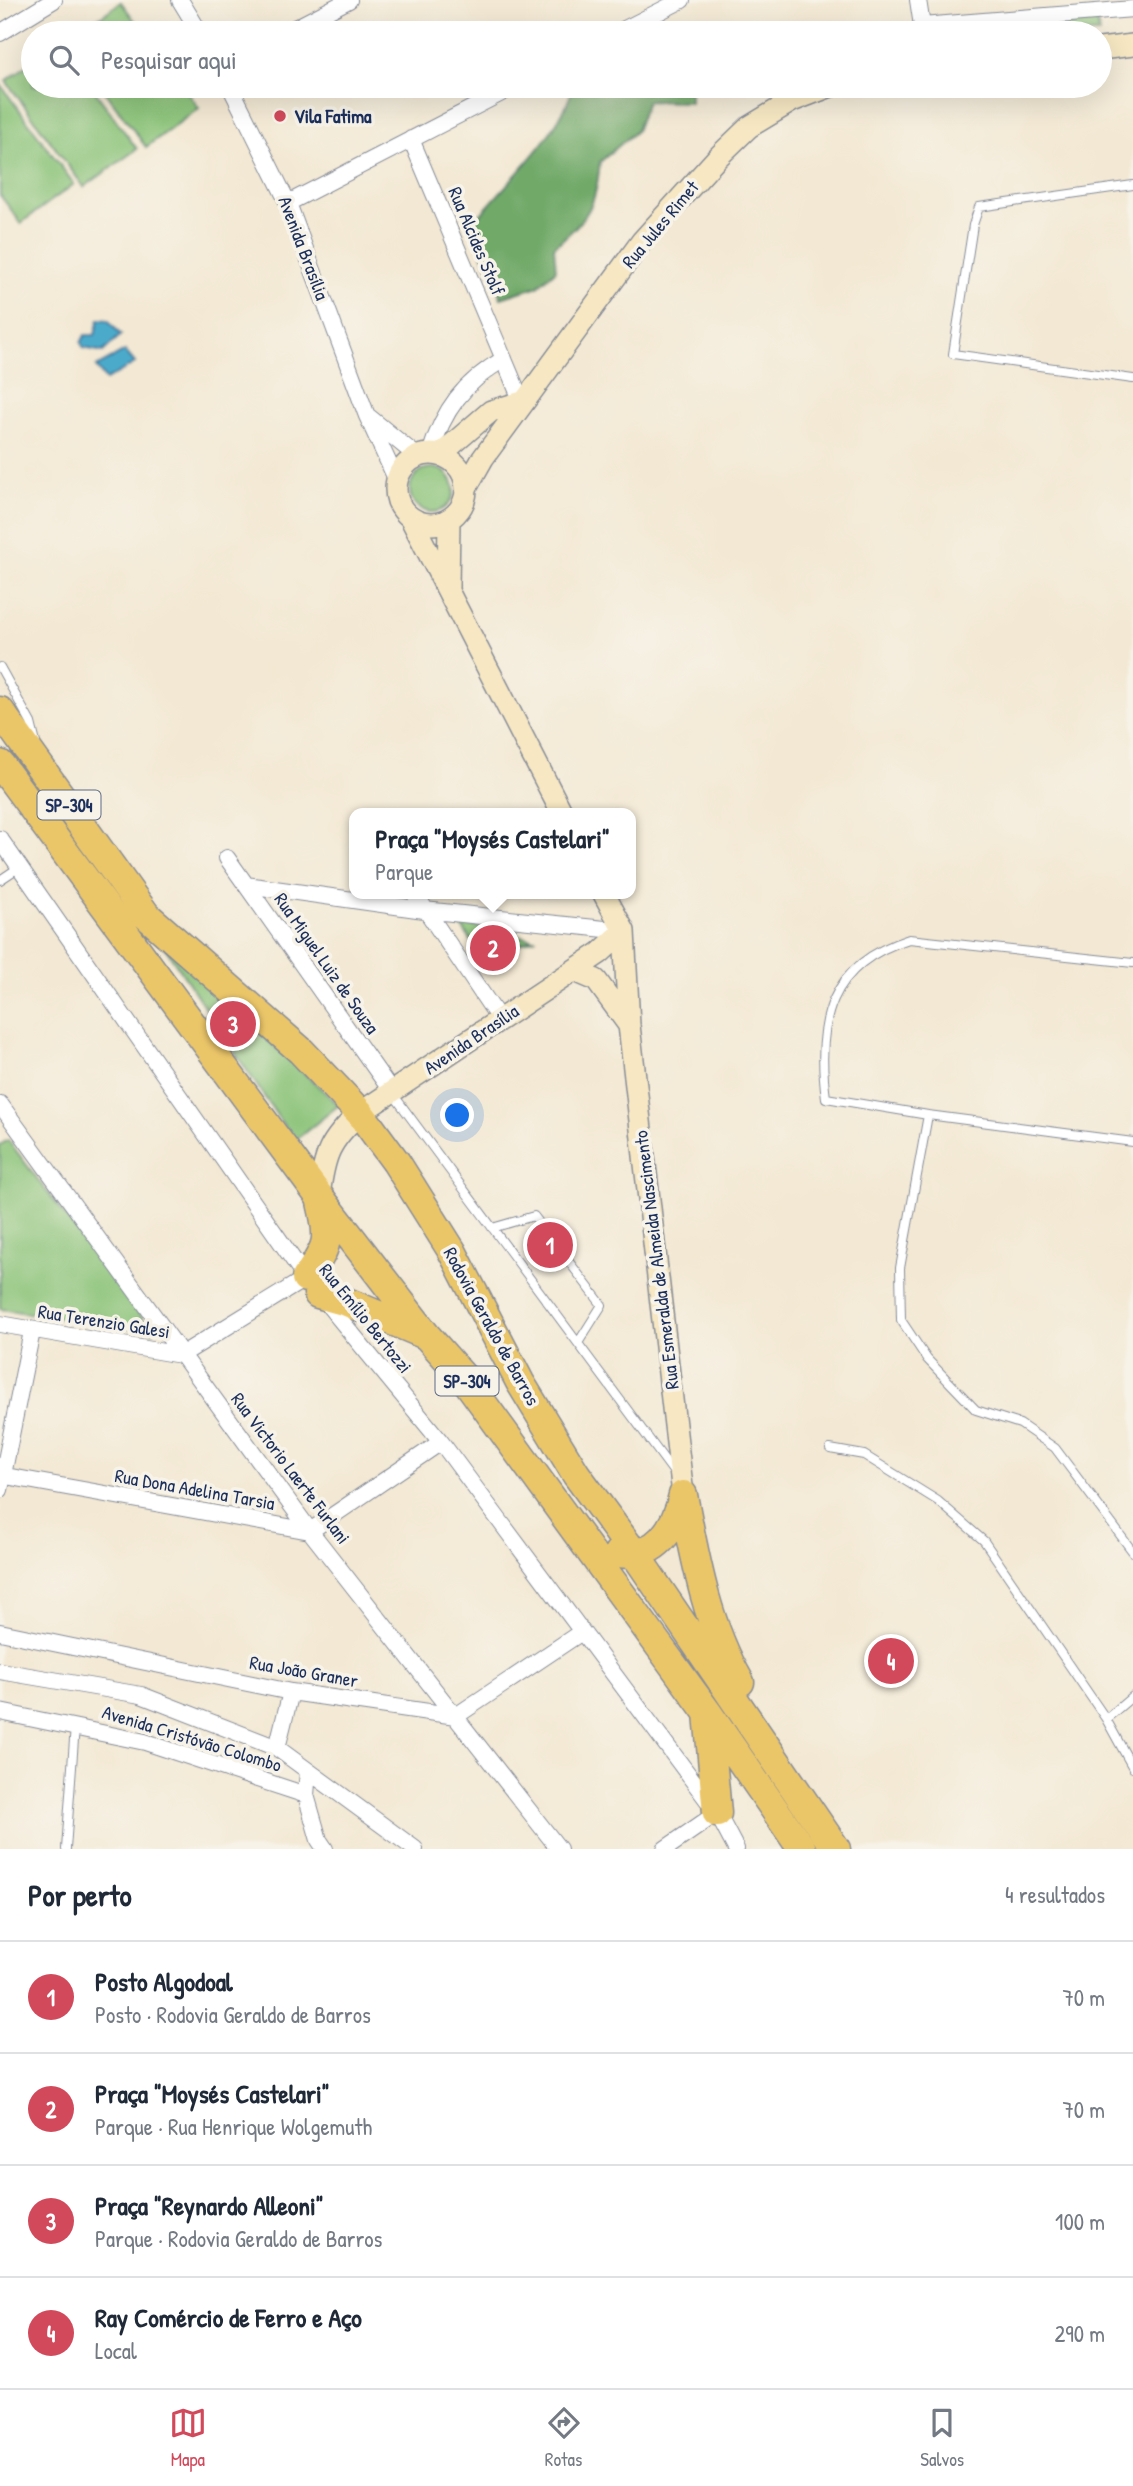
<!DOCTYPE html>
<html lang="pt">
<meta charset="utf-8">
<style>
:root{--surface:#fff;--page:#f2f2f3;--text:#1f2937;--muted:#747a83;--line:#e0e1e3;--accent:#d1495b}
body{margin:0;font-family:"Patrick Hand",sans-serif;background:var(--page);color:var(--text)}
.you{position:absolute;left:458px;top:1116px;width:24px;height:24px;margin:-18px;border:5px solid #fff;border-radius:50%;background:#1a73e8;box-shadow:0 0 0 10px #1a73e833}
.badge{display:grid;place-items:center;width:46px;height:46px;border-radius:50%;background:var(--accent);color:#fff;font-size:23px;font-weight:700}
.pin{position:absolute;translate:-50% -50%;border:4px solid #fff;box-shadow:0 2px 7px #0006}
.popup{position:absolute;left:349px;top:808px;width:287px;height:91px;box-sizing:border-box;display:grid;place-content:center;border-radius:14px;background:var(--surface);filter:drop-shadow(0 2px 5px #0005);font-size:23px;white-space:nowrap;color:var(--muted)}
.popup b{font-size:26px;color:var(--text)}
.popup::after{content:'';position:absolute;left:50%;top:100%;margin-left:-14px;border:14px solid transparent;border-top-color:var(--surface)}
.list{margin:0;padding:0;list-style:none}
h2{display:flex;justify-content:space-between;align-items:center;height:91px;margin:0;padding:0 28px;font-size:30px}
h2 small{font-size:23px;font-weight:400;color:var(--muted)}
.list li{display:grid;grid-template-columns:46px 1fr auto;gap:21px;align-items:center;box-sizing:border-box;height:112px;padding:0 28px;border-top:2px solid var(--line)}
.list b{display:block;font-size:26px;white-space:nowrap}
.list p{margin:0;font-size:23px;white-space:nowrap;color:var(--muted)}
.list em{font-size:23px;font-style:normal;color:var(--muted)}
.icon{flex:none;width:38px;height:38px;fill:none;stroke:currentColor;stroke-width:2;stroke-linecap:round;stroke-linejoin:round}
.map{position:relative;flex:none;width:1133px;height:1849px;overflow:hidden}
.search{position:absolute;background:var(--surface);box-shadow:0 7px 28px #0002;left:21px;right:21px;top:21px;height:77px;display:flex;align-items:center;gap:18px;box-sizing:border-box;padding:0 24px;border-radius:38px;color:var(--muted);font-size:26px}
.sheet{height:539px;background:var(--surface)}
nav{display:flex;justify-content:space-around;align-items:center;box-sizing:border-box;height:98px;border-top:2px solid var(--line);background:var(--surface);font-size:19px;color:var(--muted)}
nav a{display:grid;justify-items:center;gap:4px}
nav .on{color:var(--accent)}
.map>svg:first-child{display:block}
.green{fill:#8ac378;stroke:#52796b;stroke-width:2}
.forest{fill:#6fa968;stroke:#456c63;stroke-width:2}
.water{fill:#4baaca;stroke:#336c94;stroke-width:2}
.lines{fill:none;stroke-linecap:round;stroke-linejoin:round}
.lane-casing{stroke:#878c98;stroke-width:10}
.street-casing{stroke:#878c98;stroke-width:18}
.secondary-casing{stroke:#878c98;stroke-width:24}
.highway-casing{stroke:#878c98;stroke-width:31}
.lane{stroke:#fff;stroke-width:8}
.street{stroke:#fff;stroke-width:16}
.secondary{stroke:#f7e8c3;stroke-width:21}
.highway{stroke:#ebc669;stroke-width:28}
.poi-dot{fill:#d1495b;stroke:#f7f3e8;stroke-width:2.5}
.labels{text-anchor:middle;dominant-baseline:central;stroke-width:7;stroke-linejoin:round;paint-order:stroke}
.shield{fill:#f7f3e8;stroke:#5d6a87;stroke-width:2}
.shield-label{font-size:18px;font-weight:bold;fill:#1b2f5e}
.poi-label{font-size:19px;font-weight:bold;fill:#1b2f5e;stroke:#f7f3e8;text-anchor:start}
.street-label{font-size:19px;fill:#1b2f5e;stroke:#f7f3e8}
</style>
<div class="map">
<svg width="1133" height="1849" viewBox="0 0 1133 1849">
<rect width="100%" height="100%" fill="#f7f3e8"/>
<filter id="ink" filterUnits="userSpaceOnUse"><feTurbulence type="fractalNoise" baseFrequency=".0143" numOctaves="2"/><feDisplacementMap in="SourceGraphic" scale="14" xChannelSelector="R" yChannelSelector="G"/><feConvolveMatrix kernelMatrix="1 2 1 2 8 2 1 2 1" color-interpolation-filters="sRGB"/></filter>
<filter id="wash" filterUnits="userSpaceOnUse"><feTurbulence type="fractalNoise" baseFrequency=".00686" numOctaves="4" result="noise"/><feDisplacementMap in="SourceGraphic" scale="28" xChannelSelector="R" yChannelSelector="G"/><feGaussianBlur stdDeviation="1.57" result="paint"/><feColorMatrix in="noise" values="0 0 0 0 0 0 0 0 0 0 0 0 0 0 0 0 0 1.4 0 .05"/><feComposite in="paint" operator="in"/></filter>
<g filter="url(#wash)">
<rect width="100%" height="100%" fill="#f3e8d3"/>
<path class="green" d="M121,2L144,33H78Z
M1097,19L1099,33H907Z
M33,61V86H91L137,149L84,187L6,81Z
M0,84L74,184L21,223L0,195Z
M101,86H183L199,108L146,147Z
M410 490a22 22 0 1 1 44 0a22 22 0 1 1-44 0Z
M459,923L534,939L483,957Z
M162,943L339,1105L294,1141Z
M8,1140L153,1332L0,1309V1145Z"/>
<path class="forest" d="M573,86H690V102L647,101L636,131L600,162C595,209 589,216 554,247L556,270L538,286L501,298L471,226C502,187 563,132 573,86Z"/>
<path class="water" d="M99,319L108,320L121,335L103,352L84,348L81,343L85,335H95Z
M125,351L135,363L106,380L96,367Z"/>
</g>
<g filter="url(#ink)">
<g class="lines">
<defs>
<path id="lane" d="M1133,185L979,207L973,225L953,354L1133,379
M0,667L31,723L36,743
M0,880L21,866
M393,1094L675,1474
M928,1115L826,1098C816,1022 829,964 909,939L1133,963
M1133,1142L928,1115L900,1268L901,1320L927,1359L976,1410L1020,1424L1055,1448L1133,1552
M492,1228L534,1216L602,1305L578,1343
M830,1449L864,1455L938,1501L984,1541L1106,1719
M1133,1696L1106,1719L1133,1768
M66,1849L75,1726"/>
<path id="street" d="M180,0L200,33
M918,0L922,26L1133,9
M0,33L54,0
M285,33L349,0
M617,33L682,0
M230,86L288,203L367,416L397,481
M411,139L522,402
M288,203L515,86
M369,417L418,457
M430,454C443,410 464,382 504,359
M0,839L306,1278L441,1442L717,1813L736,1849
M227,858L392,1092
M246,885L424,910L624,931
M415,894L500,1020
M0,1104L310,1531L559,1849
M0,1324L181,1355L306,1278
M0,1475L310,1531L441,1442
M0,1490L32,1331
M0,1632L291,1692L456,1716L580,1633
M0,1671L141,1695L277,1748L415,1849
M0,1712L145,1742L306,1795L308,1771
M277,1748L291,1692
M306,1795L319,1840L325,1849
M665,1849L717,1813"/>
<path id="secondary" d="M1100,49L1133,45
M396 489a35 35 0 1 1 70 0a35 35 0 1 1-70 0Z
M440,455L491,411L522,402
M466,488L483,458L642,241L717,158L749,127L792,101L831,86
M410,517L562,813
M448,590L449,519
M604,894L624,931L629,1025L683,1495
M575,971L596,980L628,1024
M319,1196C324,1155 329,1141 360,1113L600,953L624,931"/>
<path id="highway" d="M0,711L146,915L301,1051L360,1113L396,1162L452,1251L520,1382L576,1474L641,1563L836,1849
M0,764L319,1196L426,1335L465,1379L708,1713L802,1849
M306,1278C329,1245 330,1240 321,1202
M318,1294L347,1302L423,1334
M683,1495C695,1558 707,1626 740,1682
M618,1553C656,1559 676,1528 683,1495
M708,1713L717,1813"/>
</defs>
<use href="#lane" class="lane-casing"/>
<use href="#street" class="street-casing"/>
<use href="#secondary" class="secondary-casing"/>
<use href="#highway" class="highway-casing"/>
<use href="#lane" class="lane"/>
<use href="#street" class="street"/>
<use href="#secondary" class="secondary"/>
<use href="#highway" class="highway"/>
</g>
</g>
<circle class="poi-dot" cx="280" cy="116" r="7"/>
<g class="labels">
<g class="shield">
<rect x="37.5" y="790.5" width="63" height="29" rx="5"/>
<rect x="435.5" y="1366.5" width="63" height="29" rx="5"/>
</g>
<g class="shield-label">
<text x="69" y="805">SP-304</text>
<text x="467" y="1381">SP-304</text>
</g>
<g class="poi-label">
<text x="294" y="116">Vila Fatima</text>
</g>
<g class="street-label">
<text transform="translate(660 224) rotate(-50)">Rua Jules Rimet</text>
<text transform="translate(477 241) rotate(67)">Rua Alcides Stolf</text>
<text transform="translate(304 248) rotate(69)">Avenida Brasília</text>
<text transform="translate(327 963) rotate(55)">Rua Miguel Luiz de Souza</text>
<text transform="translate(471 1039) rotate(-34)">Avenida Brasília</text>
<text transform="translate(656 1260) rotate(-97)">Rua Esmeralda de Almeida Nascimento</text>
<text transform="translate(366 1318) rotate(51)">Rua Emílio Bertozzi</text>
<text transform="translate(104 1321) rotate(9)">Rua Terenzio Galesi</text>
<text transform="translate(492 1326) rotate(61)">Rodovia Geraldo de Barros</text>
<text transform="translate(291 1468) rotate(53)">Rua Victorio Laerte Furlani</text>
<text transform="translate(195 1489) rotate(10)">Rua Dona Adelina Tarsia</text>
<text transform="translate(304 1671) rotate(10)">Rua João Graner</text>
<text transform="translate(192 1738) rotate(17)">Avenida Cristóvão Colombo</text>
</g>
</g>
</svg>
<div class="you"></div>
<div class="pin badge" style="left:550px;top:1245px">1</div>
<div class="pin badge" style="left:493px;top:948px">2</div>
<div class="popup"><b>Praça &quot;Moysés Castelari&quot;</b>Parque</div>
<div class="pin badge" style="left:233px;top:1024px">3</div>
<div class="pin badge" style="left:891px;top:1661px">4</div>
<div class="search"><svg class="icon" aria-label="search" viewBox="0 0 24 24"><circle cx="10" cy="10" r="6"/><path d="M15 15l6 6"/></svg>Pesquisar aqui</div>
</div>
<section class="sheet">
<h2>Por perto<small>4 resultados</small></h2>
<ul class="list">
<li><span class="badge">1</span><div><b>Posto Algodoal</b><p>Posto · Rodovia Geraldo de Barros</p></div><em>70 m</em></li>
<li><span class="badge">2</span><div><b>Praça &quot;Moysés Castelari&quot;</b><p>Parque · Rua Henrique Wolgemuth</p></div><em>70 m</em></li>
<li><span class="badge">3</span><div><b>Praça &quot;Reynardo Alleoni&quot;</b><p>Parque · Rodovia Geraldo de Barros</p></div><em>100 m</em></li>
<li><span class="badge">4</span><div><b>Ray Comércio de Ferro e Aço</b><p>Local</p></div><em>290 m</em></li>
</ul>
</section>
<nav>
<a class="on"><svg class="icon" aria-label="map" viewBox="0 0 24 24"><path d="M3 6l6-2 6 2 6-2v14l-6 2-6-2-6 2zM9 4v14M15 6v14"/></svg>Mapa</a>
<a><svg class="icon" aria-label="directions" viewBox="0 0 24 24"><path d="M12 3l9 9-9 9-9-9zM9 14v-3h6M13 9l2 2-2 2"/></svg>Rotas</a>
<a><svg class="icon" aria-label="saved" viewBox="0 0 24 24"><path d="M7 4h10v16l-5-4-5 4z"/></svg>Salvos</a>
</nav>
